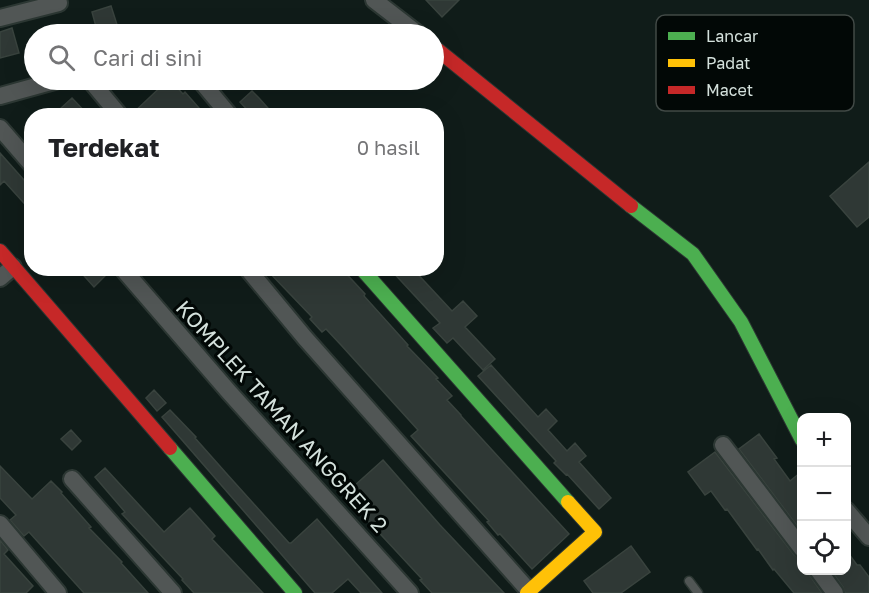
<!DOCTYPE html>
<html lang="id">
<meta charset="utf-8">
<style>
:root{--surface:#fff;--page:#f6f6f6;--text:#202124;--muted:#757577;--line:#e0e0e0}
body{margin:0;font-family:"Golos Text",sans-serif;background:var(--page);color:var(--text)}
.controls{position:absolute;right:18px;bottom:18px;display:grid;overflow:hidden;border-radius:12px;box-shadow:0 6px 24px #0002}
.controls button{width:54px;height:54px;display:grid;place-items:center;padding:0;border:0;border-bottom:2px solid var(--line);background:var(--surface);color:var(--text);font:30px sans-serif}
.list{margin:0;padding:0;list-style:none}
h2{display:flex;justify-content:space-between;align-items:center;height:78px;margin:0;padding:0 24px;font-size:26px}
h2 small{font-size:20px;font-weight:400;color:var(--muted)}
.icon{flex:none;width:33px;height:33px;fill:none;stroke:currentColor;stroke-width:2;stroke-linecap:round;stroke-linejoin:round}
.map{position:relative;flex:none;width:869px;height:593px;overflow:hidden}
.search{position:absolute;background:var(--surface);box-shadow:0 6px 24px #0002;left:24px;top:24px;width:420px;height:66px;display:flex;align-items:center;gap:15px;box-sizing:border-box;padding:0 21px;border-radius:33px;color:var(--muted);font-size:22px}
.panel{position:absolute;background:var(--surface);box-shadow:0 6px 24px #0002;left:24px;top:108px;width:420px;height:168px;border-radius:24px}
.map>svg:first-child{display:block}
.building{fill:#2f3835;stroke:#39433e;stroke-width:1.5}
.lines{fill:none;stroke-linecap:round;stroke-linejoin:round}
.lane-casing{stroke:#2c3733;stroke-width:11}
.street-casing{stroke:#2c3733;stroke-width:20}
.fast-casing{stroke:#2c3733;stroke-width:16}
.slow-casing{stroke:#2c3733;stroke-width:16}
.jam-casing{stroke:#2c3733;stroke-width:16}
.lane{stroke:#515655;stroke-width:8}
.street{stroke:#515655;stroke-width:16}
.fast{stroke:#4caf50;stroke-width:14}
.slow{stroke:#ffc107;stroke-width:14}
.jam{stroke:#c62828;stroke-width:14}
.labels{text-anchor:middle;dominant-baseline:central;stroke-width:6;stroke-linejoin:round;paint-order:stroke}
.street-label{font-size:21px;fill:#d4e1dc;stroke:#020806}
.key{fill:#020806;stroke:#414946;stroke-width:1.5}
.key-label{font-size:16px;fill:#d4e1dc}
</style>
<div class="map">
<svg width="869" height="593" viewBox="0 0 869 593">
<rect width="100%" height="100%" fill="#101c19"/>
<path class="building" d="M426,0H459L442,17Z
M111,6L120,34H98L92,12Z
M12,28L19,53L0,58V32Z
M168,80H170L183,94L185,92L206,116H130Z
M252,91L259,98L275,116H253L240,102Z
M72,98L89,116H66L60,109Z
M0,153L32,189V212L4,181L0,185Z
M869,162V217L857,227L830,196Z
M77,268H99L105,276L94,287Z
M265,268H341L365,294L364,296L408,345L407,346L438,378L436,379L452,396L447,400L461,415V416L569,534L532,569L500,534L498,535L487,522L489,521L411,436L418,430L341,345L326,329L322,332L310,319L312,317Z
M389,268H412L452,311L463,301L477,316L465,327L495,359L483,370L453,338L447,343L433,328L440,323Z
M491,365L538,417L546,409L557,421L548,430L567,451L575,443L586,456L579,462L611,498L599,509L567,474L566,475L554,463L556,461L478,376Z
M154,390L166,403L157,411L146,398Z
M170,410L196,437L195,438L226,473L289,543H291L317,519L382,593H361L348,579L332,593H315L162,417Z
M71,430L81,441L72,450L61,439Z
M759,434L777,458L774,459L790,481L801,472V531L739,449Z
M715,452L794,555L801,559V570H808L810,576L822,593H794L774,569L773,570L758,549L757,550L727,509L725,510L711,491L705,495L688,472Z
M383,460L440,525L504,593H432L420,580L422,579L344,495Z
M0,466L32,499L51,481L62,492L61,493L91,527L89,528L122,562L121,563L148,593H84L29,532L24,536L10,520L16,515L0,498Z
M105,468L164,532L190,508L215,536L212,539L263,593H194L182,580L183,579L122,514L125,512L95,477Z
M0,540L8,550L4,554L33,586L26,593H0Z
M631,546L650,572L621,593H593L584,581Z
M846,550L857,565H860L869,577V593H845L843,587L831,570H846Z"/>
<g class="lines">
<defs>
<path id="lane" d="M689,581L698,593"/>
<path id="street" d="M374,0L418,34
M0,18L59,3
M90,80L120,116
M200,80L230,116
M0,96L58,80
M0,128L32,165
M122,268L229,392L410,593
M247,268L305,338L529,591
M0,278L13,267
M723,445L802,549
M72,479L173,593
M846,510L869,537
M0,524L58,593
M818,570L835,593"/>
<path id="fast" d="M631,206L693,254L741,322L802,440
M361,268L568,502
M170,448L295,593"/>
<path id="slow" d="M527,593L595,532L568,502"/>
<path id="jam" d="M434,47L631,206
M0,251L170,448"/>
</defs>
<use href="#lane" class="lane-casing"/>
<use href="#street" class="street-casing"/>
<use href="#fast" class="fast-casing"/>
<use href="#slow" class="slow-casing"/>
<use href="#jam" class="jam-casing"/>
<use href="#lane" class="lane"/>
<use href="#street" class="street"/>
<use href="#fast" class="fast"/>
<use href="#slow" class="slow"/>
<use href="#jam" class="jam"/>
</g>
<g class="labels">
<g class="street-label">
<text transform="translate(282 416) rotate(48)">KOMPLEK TAMAN ANGGREK 2</text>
</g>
</g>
<rect x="656" y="15" width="198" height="96" rx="9" class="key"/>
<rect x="668" y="32" width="27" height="8" fill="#4caf50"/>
<rect x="668" y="59" width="27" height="8" fill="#ffc107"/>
<rect x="668" y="86" width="27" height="8" fill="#c62828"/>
<g class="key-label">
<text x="706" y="42">Lancar</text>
<text x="706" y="69">Padat</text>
<text x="706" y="96">Macet</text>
</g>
</svg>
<div class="controls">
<button>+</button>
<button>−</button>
<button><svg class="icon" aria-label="locate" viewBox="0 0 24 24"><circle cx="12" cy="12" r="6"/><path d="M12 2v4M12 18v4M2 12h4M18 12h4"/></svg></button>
</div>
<div class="search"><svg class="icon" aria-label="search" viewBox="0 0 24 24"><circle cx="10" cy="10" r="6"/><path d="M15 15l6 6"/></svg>Cari di sini</div>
<section class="panel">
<h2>Terdekat<small>0 hasil</small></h2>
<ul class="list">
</ul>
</section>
</div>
